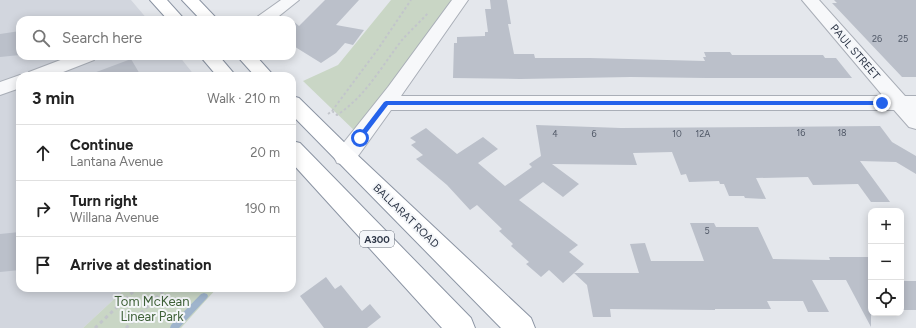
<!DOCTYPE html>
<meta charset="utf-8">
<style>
:root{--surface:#fff;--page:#f2f2f2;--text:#222;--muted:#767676;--line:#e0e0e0}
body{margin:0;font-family:Figtree,sans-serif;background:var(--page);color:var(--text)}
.controls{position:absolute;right:12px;bottom:12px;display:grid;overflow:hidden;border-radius:8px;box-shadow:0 2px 10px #0003}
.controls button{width:36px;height:36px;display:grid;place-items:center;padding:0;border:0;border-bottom:1px solid var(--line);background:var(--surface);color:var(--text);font:20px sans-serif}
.stop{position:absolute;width:12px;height:12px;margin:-9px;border:3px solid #2563eb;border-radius:50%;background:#fff}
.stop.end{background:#2563eb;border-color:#fff;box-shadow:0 1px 4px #0008}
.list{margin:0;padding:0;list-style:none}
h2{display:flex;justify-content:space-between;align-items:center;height:52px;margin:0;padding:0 16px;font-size:17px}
h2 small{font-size:13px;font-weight:400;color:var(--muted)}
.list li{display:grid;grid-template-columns:26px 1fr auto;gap:12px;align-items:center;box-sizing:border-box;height:56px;padding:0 16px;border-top:1px solid var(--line)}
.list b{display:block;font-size:15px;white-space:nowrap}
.list p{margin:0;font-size:13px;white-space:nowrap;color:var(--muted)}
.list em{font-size:13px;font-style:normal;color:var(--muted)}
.icon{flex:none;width:22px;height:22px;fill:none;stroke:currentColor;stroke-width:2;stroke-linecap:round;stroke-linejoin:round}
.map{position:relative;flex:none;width:916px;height:328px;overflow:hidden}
.search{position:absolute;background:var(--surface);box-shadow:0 2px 10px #0003;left:16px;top:16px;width:280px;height:44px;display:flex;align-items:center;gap:10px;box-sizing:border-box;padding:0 14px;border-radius:12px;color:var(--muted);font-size:15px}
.panel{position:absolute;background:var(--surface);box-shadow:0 2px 10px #0003;left:16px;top:72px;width:280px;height:220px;border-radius:12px}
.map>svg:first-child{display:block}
.built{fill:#d2d6de}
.green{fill:#c9d6c5}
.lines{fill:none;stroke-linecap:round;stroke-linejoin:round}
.stream{fill:#9fb4cc;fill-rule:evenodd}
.building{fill:#bbc0ca}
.minor-casing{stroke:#a9aeb7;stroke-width:2}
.highway-casing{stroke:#8b94a3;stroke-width:2}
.path-far1{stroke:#c2c5cb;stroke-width:2;stroke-dasharray:2.5 2.5;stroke-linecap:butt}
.path{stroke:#c2c5cb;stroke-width:3;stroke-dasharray:3.5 3.5;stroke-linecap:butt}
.minor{fill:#f7f8fa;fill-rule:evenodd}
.highway{fill:#fff;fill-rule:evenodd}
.route{fill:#2563eb}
.labels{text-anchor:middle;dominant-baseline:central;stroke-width:4;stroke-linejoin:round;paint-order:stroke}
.number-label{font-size:9px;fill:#4f5766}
.shield{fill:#f4f6f9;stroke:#676e7b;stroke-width:1}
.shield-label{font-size:10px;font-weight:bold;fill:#2b3445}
.street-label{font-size:11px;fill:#2b3445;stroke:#f4f6f9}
.near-park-label{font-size:13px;fill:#3f6138;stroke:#f4f6f9}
</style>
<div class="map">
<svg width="916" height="328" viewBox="0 0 916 328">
<rect width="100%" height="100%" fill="#e4e7ec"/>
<path class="built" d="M0,0H131L148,20H20V56H179L195,76H20V288H126L83,328H0Z"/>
<path class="green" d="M391,0H453L358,134L303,81L338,65Z
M126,288H217L181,328H83Z"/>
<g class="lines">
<path class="stream" d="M204,293L207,294L208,296L207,298L179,328H170L171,325L201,294Z"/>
</g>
<path class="building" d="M325,0H359L336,25L364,30L353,45L345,43L336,53L321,63L292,45V20L299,26Z
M490,0H507L511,24H508L514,54H534L535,58H590L705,61L703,57H706L704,52H730L732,55H823L825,58H836L852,78H706L631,77L520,79L453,78L454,43H457V37L485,36V32H488L485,9H491Z
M834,0H916V77H902L832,3H837Z
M20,31V55L0,57V34Z
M131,59L141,76H91V74Z
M536,125L621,128L880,126L892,142L916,156V174L896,162L860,161L890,202H871L858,184L813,185L808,177L756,178L766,199L745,198L744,196H729L724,184H720L719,181L689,182L686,174L681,175L672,152L633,153L637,165L552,164L579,184L563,197L543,182L519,200L578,245L569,252L584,264L563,283L549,270L541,277L526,264L529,262L511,246L513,244L499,231L502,229L477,205L470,210L447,185L416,159L423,155L411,145L416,142L410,138L426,128L457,154L483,137L498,149L478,163L505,186L532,167L529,164L541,156Z
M690,223H714L716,227H758L773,259L830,260L829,257H871V327L846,280H812L829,312H808L803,301H767L771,309H715V310L610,309L611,317H593L587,285L574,273H639L630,244L645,243L651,261H704Z
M20,232V270L0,272V234Z
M326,277L335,289L341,285L362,311L370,304L381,317L367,328H324L300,296Z
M901,281H916V310H901Z"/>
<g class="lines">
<defs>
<path id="minor" d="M281,0H299L274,20H255L257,17Z
M452,0H468L401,96H883L802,0H819L905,96H916V129L909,127L894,110H391L353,163L345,165L337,163L334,157L337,151L388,87Z
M71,56H97L94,60L53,76H27L29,72Z
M20,75L24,76H20V88L0,95V82Z"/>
<path id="highway" d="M150,0H167L185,20H168Z
M182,0H199L218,20H201Z
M200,56H219L236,76H217Z
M237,56H256L274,76H255Z
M292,96L299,98L353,151L531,318L535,328H501L292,115Z
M292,141L300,143L471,318L475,328H442L292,163Z"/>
</defs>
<use href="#minor" class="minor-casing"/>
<use href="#highway" class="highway-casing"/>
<path class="path-far1" d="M332,111L378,49L411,0
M328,114L332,111L337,115C366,96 381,67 402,40C410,31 420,22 428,13"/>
<path class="path" d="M95,328L137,288
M126,328L166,288"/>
<use href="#minor" class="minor"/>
<use href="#highway" class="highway"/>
</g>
<path class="route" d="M386,101H882L885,103L882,105H388L362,139H358V136L384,102Z"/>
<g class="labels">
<g class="number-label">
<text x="877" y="38">26</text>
<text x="903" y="38">25</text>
<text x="801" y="132">16</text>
<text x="842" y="132">18</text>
<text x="555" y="133">4</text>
<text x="594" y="133">6</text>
<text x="677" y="133">10</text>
<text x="703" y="133">12A</text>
<text x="707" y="230">5</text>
</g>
<rect class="shield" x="360" y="231" width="34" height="16" rx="3"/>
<g class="shield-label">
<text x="377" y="239">A300</text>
</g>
<g class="street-label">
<text transform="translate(855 52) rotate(49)">PAUL STREET</text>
<text transform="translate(406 216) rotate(44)">BALLARAT ROAD</text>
</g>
<g class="near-park-label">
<text x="152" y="301">Tom McKean<tspan x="152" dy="15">Linear Park</tspan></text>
</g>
</g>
</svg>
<div class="controls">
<button>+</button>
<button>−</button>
<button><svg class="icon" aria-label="locate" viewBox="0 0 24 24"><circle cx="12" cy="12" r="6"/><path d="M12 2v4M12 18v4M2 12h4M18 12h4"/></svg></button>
</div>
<div class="stop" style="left:360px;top:138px"></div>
<div class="stop end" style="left:882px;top:103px"></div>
<div class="search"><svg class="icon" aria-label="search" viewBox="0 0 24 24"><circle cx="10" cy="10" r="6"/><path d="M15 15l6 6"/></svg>Search here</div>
<section class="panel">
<h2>3 min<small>Walk · 210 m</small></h2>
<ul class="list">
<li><svg class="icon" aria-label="ahead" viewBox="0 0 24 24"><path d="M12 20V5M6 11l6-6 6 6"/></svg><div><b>Continue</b><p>Lantana Avenue</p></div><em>20 m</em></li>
<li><svg class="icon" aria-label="right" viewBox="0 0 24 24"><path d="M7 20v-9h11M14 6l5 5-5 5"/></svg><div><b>Turn right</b><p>Willana Avenue</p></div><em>190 m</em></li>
<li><svg class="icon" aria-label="arrive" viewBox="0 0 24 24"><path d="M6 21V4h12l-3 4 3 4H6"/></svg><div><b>Arrive at destination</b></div></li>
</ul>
</section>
</div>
